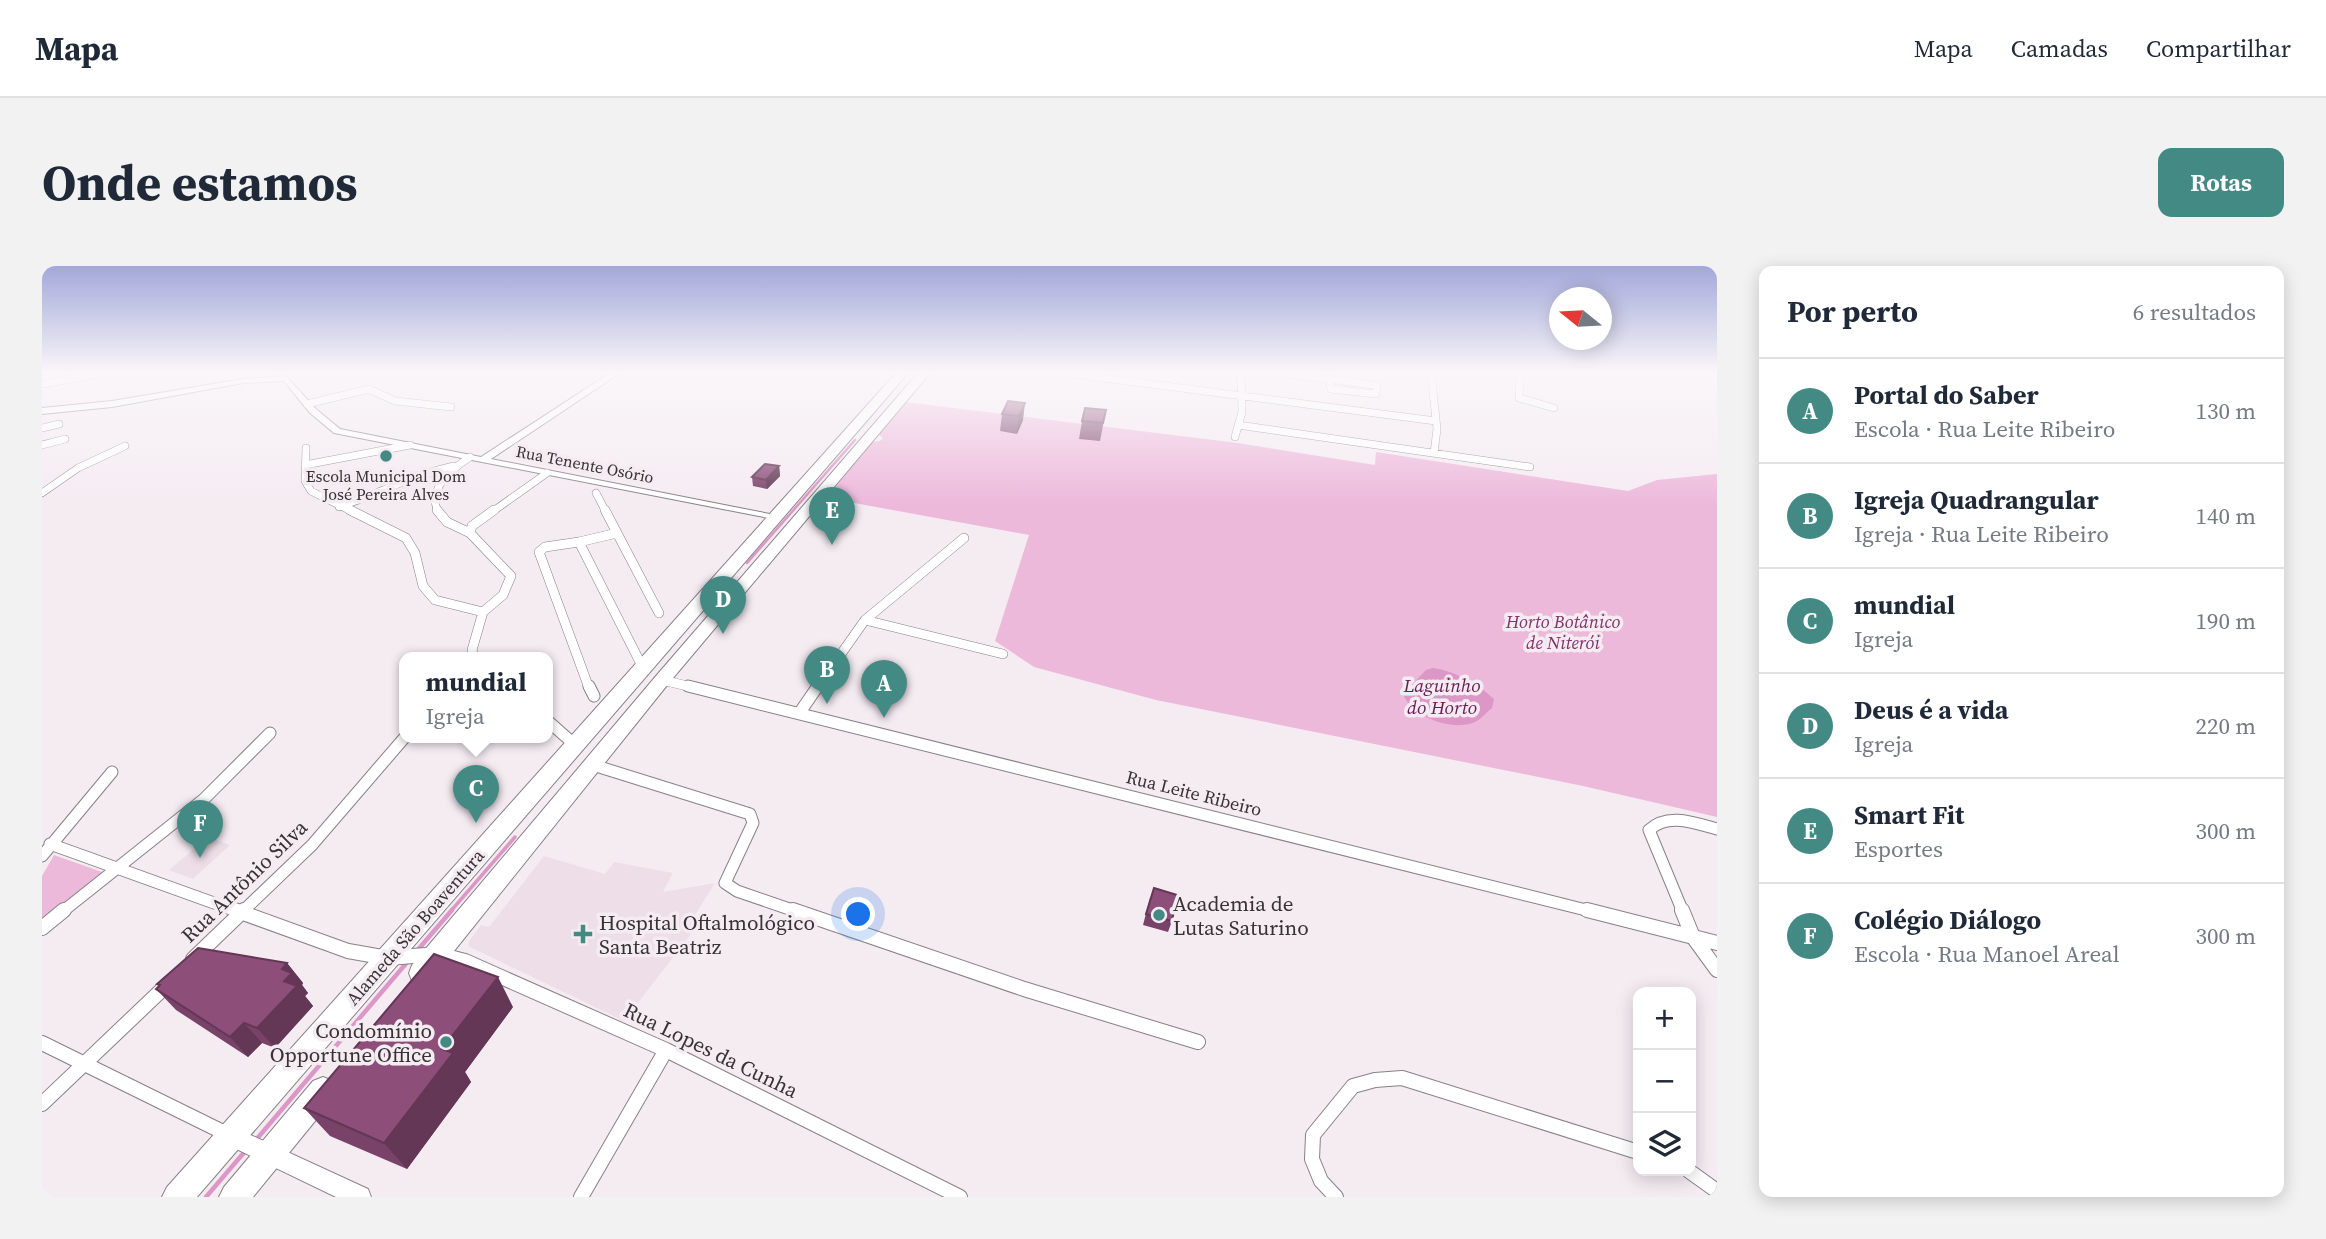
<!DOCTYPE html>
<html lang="pt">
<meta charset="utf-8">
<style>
:root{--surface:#fff;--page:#f2f2f3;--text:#1f2937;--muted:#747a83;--line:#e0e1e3;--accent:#438a85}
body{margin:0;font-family:"Source Serif 4",serif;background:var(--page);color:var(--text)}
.controls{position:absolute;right:21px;bottom:21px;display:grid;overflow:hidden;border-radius:14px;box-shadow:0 4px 18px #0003}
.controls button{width:63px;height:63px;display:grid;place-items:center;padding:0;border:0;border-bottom:2px solid var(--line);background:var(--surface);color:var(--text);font:35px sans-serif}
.compass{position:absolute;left:1507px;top:21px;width:63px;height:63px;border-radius:50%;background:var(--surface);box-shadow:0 4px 18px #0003;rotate:288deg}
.you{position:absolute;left:817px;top:649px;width:24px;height:24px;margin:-18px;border:5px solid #fff;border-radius:50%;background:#1a73e8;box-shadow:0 0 0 10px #1a73e833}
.badge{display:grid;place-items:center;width:46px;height:46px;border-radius:50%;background:var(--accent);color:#fff;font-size:23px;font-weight:700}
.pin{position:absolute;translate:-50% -58px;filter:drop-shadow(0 2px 4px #0008)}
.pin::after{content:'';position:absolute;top:37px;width:24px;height:21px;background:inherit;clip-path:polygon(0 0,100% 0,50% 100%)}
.popup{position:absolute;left:357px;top:386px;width:154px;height:91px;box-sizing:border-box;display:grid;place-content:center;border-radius:14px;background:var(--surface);filter:drop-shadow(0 2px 5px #0005);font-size:23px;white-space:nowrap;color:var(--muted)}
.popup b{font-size:26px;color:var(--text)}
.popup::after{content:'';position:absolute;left:50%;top:100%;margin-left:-14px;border:14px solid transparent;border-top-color:var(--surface)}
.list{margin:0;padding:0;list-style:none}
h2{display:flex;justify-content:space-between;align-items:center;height:91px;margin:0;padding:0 28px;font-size:30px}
h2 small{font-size:23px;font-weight:400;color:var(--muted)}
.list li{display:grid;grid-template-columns:46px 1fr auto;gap:21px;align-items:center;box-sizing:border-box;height:105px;padding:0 28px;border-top:2px solid var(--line)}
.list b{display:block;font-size:26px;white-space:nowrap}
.list p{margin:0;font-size:23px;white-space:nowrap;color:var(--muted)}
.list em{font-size:23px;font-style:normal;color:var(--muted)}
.icon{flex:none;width:38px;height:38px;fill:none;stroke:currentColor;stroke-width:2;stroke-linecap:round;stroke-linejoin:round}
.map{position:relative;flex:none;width:1675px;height:931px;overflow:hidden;border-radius:14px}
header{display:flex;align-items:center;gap:42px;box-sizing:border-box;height:98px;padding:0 35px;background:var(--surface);border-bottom:2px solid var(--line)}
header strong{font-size:33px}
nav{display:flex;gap:38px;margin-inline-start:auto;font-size:24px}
.intro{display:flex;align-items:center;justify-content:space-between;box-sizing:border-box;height:168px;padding:0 42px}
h1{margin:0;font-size:49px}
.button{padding:18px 32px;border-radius:14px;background:var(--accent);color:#fff;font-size:24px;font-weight:700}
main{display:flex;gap:42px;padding:0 42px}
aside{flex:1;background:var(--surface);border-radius:14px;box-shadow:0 4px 18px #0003}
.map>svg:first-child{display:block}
.built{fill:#eedee8}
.green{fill:#edb9db}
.water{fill:#dc97c6}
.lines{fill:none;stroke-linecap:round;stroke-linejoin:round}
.stream-far2{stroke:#dc97c6;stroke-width:2.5}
.stream-far1{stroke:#dc97c6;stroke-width:3.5}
.stream{stroke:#dc97c6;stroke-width:4.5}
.street-far3-casing{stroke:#888085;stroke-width:8}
.street-far2-casing{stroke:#888085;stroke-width:10}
.street-far1-casing{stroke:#888085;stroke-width:13}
.street-casing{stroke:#888085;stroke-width:16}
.secondary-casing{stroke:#888085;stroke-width:2}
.highway-casing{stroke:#888085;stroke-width:2}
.street-far3{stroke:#fff;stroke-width:7}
.street-far2{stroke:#fff;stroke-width:9}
.street-far1{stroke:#fff;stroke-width:11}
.street{stroke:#fff;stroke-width:14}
.secondary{fill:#fff;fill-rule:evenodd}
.highway{fill:#fff;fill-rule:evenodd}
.wall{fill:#794369}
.shaded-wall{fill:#633755}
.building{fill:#8d4e7a;stroke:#633755;stroke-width:2}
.poi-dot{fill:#438a85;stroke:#f5ecf2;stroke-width:2.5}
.labels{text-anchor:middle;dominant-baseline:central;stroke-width:7;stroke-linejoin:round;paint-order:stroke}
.far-street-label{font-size:16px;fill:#363235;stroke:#f5ecf2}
.far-poi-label{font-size:16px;fill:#363235;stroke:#f5ecf2}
.park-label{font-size:18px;font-style:italic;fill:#82316c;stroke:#f5ecf2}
.street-label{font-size:18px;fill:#363235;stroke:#f5ecf2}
.water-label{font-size:19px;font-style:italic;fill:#6b1a57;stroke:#f5ecf2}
.near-street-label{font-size:21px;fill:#363235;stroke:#f5ecf2}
.near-poi-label{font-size:21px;fill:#363235;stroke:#f5ecf2;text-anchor:start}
</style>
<header>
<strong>Mapa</strong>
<nav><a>Mapa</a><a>Camadas</a><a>Compartilhar</a></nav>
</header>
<div class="intro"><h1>Onde estamos</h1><a class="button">Rotas</a></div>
<main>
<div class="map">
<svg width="1675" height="931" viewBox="0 0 1675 931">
<rect width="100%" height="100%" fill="#f5ecf2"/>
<path class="built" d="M166,571L188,579L151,613L127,604Z
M502,590L563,608L572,596L631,607L621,626L673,617L648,657L655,660L582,755L426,680L427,675L439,659L447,661Z"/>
<path class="green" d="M863,136L1196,177L1333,199L1334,186L1586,225L1615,214L1675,208V551L1541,520L1114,434L992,401L953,375L987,269L785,232L830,176L838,175L841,172L836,168Z
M12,589L63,607L0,656V610Z"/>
<path class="water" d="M1391,402C1413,405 1436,418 1452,433L1450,442C1444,446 1440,453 1433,456C1410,466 1370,451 1361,428L1384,404Z"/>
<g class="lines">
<path class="stream-far2" d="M705,297L813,174"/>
<path class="stream-far1" d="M408,646L473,571"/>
<path class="stream" d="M374,686L410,644
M213,875L367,694
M164,931L205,883"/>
<defs>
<path id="street-far3" d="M1023,107L1394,155
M1237,107L1287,113
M1389,107L1395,163L1392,187
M1478,107L1477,132L1512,142
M1287,113L1331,119L1335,121L1334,128L1289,123Z
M0,118L63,107
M265,138L327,123L353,135L409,141
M1196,159L1488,201
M0,162L17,158
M1193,171L1200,146L1199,107
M0,179L23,173
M264,182L263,215L269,225L311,246
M263,199L368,179
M0,227L36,202L83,180
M554,227L564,246
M297,241C336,228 373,208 412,200
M396,246C385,222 410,203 428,191
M450,246L505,207"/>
<path id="street-far2" d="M308,244L364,272L373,287L381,320L393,334L441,346L430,384L432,391
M395,244L405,256L428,267
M563,244L575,267
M537,276L575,267L617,347
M441,346L461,329L469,310L428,267L430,260L452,244
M823,354L961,388
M620,414L654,422
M547,422L497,286L503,281L537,276L601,402
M775,422L823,354L922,272"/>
<path id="street-far1" d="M547,420L552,430
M646,420L1552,646
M758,446L776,420
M506,455L533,479
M551,499L708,548L711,557L683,617L695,625L756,646
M8,578L197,646
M0,590L70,506
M20,646L162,533L228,467
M200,646L270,579L363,471
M1641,646L1607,564C1626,546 1653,557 1675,563"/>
<path id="street" d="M193,644L306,685L346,692L396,688L423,695L624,784L918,931
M751,644L982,723L1156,776
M1545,644L1675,677
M1640,644L1651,671L1675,704
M0,662L22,644
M151,693L202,644
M0,777L189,870
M0,838L127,717
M1647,905L1675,925
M539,931L624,784
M1294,931L1279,915L1270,893L1271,869L1311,820L1333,814L1360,812L1596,886"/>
<path id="secondary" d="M568,107H578L449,193L733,249L738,252L737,254L292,167L268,147L242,115L201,117L70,141L0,148V142L70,135L201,113L244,110L274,143L298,163L439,191Z
M189,860L326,923L329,931H294L182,877L179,870L182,863Z"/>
<path id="highway" d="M854,107H866L155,931H120L125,921Z
M876,107H888L626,418L388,715L379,718L370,715L367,707L370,699L614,410Z
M281,811L291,815L295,824L291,833L211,931H177L182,921L271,815Z"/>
</defs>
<use href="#street-far3" class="street-far3-casing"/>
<use href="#street-far2" class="street-far2-casing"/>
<use href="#street-far1" class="street-far1-casing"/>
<use href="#street" class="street-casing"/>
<use href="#secondary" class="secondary-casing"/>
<use href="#highway" class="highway-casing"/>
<use href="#street-far3" class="street-far3"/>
<use href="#street-far2" class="street-far2"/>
<use href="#street-far1" class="street-far1"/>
<use href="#street" class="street"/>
<use href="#secondary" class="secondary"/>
<use href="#highway" class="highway"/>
</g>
<path class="wall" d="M966,135L981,154L975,168L958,165L960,148Z
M1064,144L1058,175L1037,173L1040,155Z
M737,200L738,210L725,223L711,220L710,211Z
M1108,632L1130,655L1126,666L1101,659Z
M245,697L261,717L260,719L266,727L263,730L271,740L233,782L220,777L206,791L134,744L114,723L117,720L115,718Z
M471,741L423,806L429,816L365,903L288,870L262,842Z"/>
<path class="shaded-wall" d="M983,137L981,154L975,168L977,150Z
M737,200L738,210L725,223L724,214Z
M245,697L261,717L260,719L266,727L263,730L271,740L233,782L215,762L240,703Z
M456,711L471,741L423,806L429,816L365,903L342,877L400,783Z
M202,757L220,777L206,791L188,771Z"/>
<path class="building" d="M966,135L983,137L977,150L960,148Z
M1043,142L1064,144L1061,157L1040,155Z
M723,198L737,200L724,214L710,211Z
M1112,622L1135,629L1130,655L1104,648Z
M156,682L245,697L240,703L250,707L242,715L255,720L215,762L202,757L188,771L114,723L118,719L115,718Z
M392,688L456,711L400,783L411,787L342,877L262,842Z"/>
<linearGradient id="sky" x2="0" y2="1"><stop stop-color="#a3a8da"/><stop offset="0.45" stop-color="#faf6f9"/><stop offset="1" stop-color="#faf6f9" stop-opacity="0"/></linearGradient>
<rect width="1675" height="237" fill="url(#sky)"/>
<g class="poi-dot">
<circle cx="344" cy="190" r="7"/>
<circle cx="1117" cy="649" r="7"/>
<path d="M537.5 657.5h7v7h7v7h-7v7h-7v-7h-7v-7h7z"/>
<circle cx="404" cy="776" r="7"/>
</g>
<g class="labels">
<g class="far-street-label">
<text transform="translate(543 198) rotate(11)">Rua Tenente Osório</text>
</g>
<g class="far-poi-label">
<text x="344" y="210">Escola Municipal Dom<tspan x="344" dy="18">José Pereira Alves</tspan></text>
</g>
<g class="park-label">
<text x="1521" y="355">Horto Botânico<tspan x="1521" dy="21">de Niterói</tspan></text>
</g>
<g class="street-label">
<text transform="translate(1152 527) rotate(14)">Rua Leite Ribeiro</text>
<text transform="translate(373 661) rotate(-49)">Alameda São Boaventura</text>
</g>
<g class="water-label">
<text x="1400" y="419">Laguinho<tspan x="1400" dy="22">do Horto</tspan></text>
</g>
<g class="near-street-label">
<text transform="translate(202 615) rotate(-44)">Rua Antônio Silva</text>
<text transform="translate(669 784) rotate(26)">Rua Lopes da Cunha</text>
</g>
<g class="near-poi-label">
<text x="1131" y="637">Academia de<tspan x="1131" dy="24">Lutas Saturino</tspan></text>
<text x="557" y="656">Hospital Oftalmológico<tspan x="557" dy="24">Santa Beatriz</tspan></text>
<text x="390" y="764" text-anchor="end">Condomínio<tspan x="390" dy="24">Opportune Office</tspan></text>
</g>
</g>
</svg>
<div class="controls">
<button>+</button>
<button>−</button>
<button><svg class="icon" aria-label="layers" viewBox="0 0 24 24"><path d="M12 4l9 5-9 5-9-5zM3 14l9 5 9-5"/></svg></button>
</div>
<svg class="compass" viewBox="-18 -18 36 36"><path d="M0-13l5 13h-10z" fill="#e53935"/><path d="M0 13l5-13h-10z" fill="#747a83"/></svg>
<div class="you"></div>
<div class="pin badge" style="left:842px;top:452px">A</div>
<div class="pin badge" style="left:785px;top:438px">B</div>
<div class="pin badge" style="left:434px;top:557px">C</div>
<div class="popup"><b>mundial</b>Igreja</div>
<div class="pin badge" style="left:681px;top:368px">D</div>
<div class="pin badge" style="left:790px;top:279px">E</div>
<div class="pin badge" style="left:158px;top:592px">F</div>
</div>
<aside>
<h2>Por perto<small>6 resultados</small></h2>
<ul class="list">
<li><span class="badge">A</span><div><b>Portal do Saber</b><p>Escola · Rua Leite Ribeiro</p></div><em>130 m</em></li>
<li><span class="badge">B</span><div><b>Igreja Quadrangular</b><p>Igreja · Rua Leite Ribeiro</p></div><em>140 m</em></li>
<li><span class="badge">C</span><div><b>mundial</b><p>Igreja</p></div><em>190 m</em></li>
<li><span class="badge">D</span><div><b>Deus é a vida</b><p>Igreja</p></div><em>220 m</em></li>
<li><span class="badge">E</span><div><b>Smart Fit</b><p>Esportes</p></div><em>300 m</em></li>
<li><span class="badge">F</span><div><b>Colégio Diálogo</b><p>Escola · Rua Manoel Areal</p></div><em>300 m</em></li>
</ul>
</aside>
</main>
